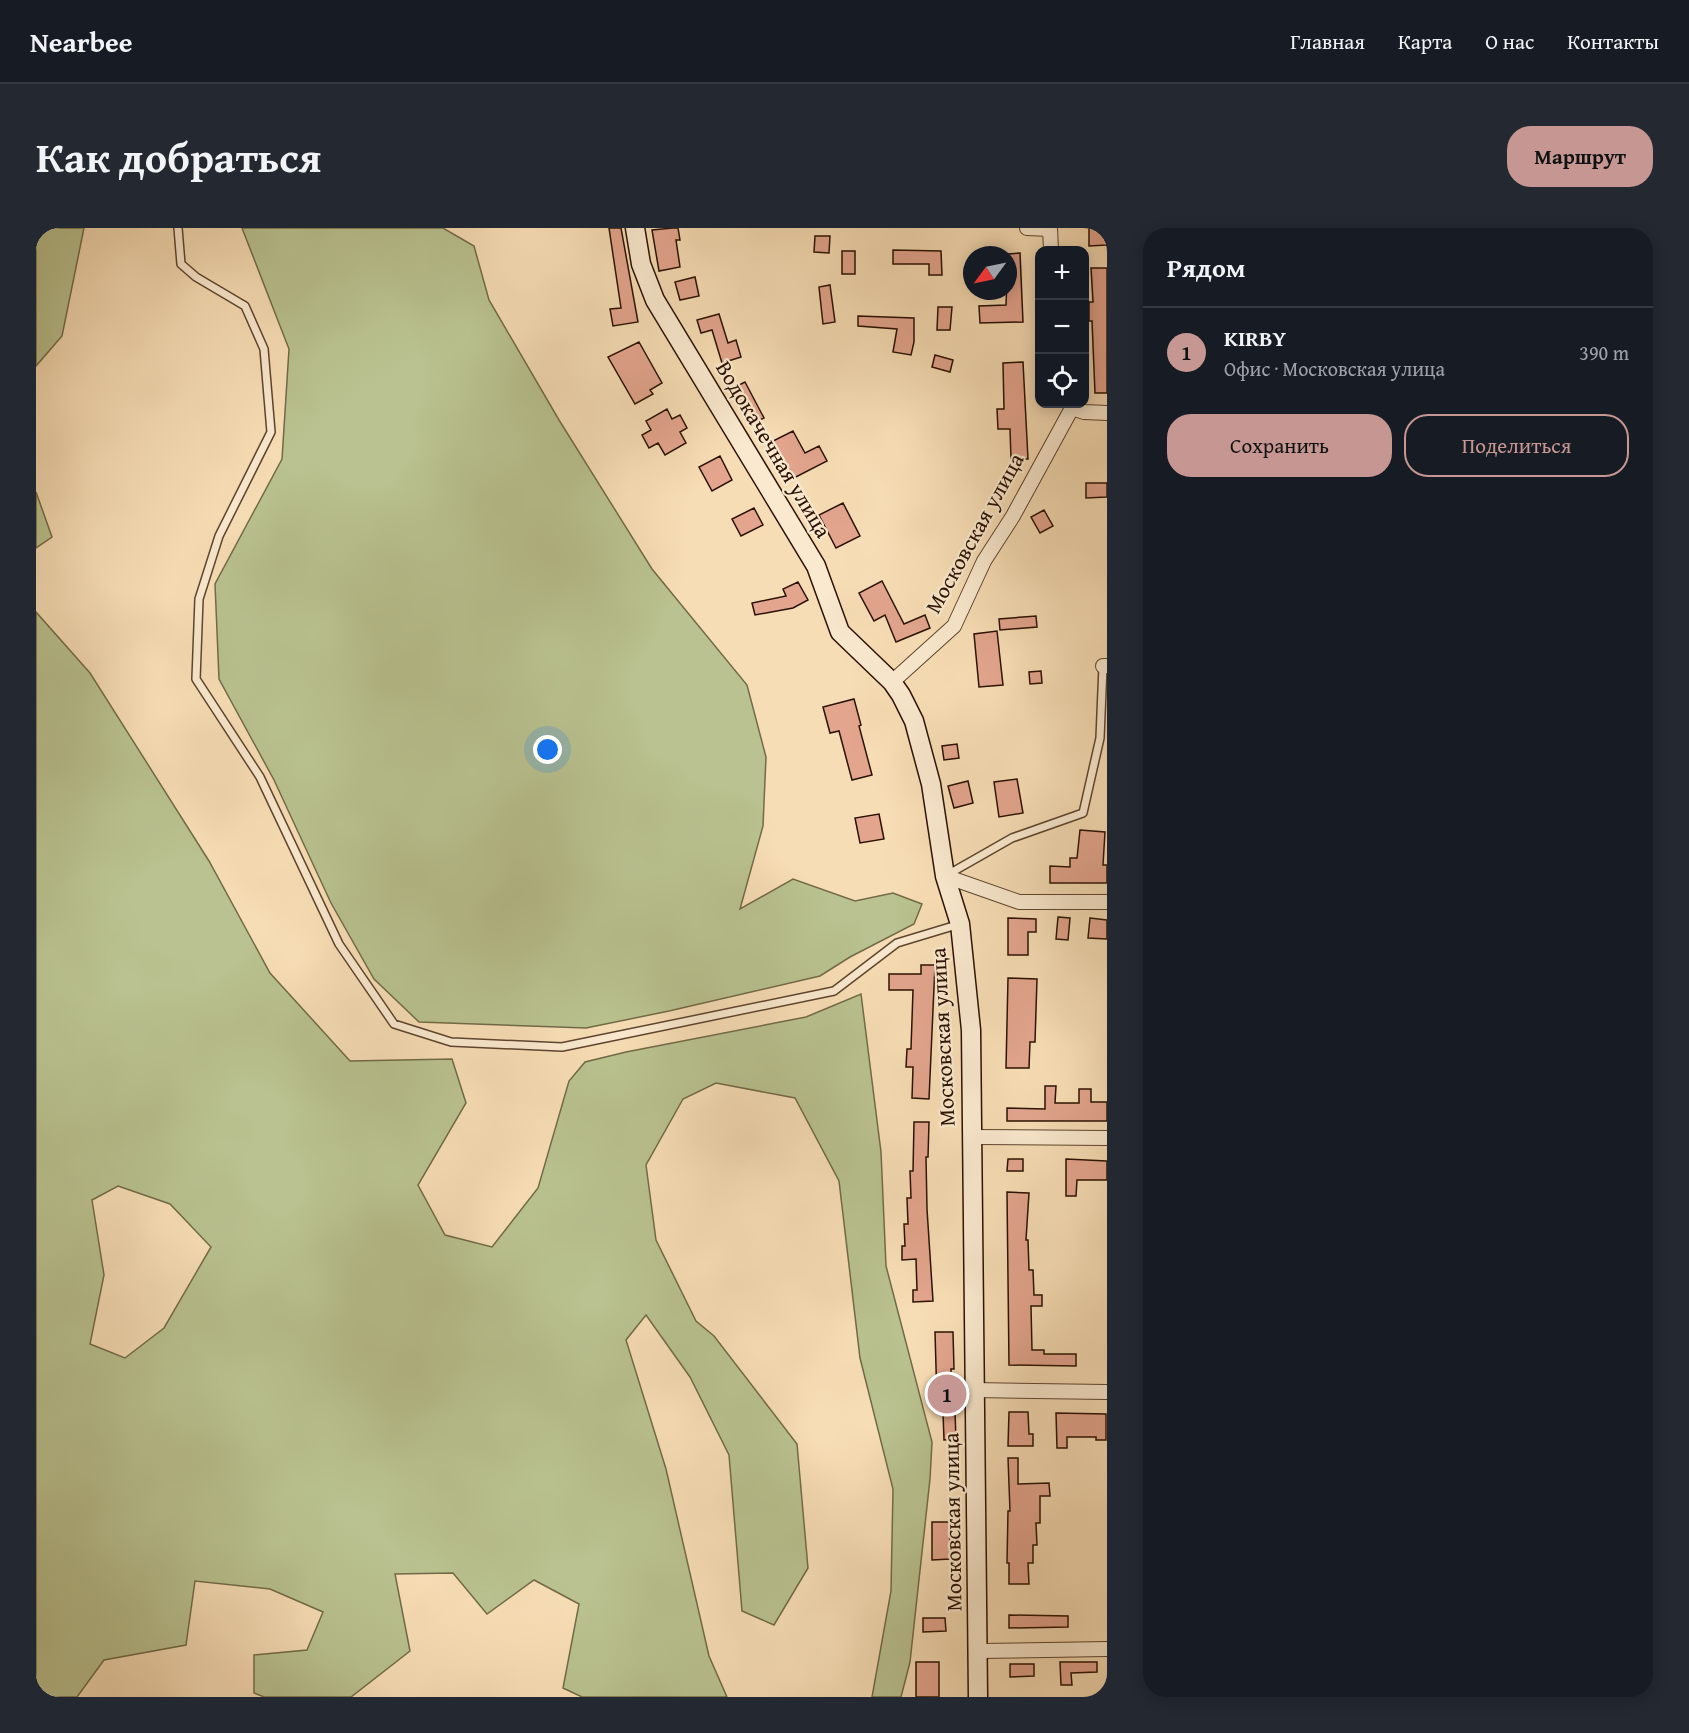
<!DOCTYPE html>
<html lang="ru">
<meta charset="utf-8">
<style>
:root{--surface:#171b24;--page:#242831;--text:#f1f3f6;--muted:#9ea1a6;--line:#363941;--accent:#c59692}
body{margin:0;font-family:"Gentium Book Plus",serif;background:var(--page);color:var(--text)}
.controls{position:absolute;right:18px;top:18px;display:grid;overflow:hidden;border-radius:12px;box-shadow:0 3px 15px #0003}
.controls button{width:54px;height:54px;display:grid;place-items:center;padding:0;border:0;border-bottom:2px solid var(--line);background:var(--surface);color:var(--text);font:30px sans-serif}
.compass{position:absolute;left:927px;top:18px;width:54px;height:54px;border-radius:50%;background:var(--surface);box-shadow:0 3px 15px #0003;rotate:237deg}
.you{position:absolute;left:512px;top:522px;width:21px;height:21px;margin:-15px;border:4px solid #fff;border-radius:50%;background:#1a73e8;box-shadow:0 0 0 9px #1a73e833}
.badge{display:grid;place-items:center;width:39px;height:39px;border-radius:50%;background:var(--accent);color:#111;font-size:20px;font-weight:700}
.pin{position:absolute;translate:-50% -50%;border:3px solid #fff;box-shadow:0 2px 6px #0006}
.list{margin:0;padding:0;list-style:none}
h2{display:flex;justify-content:space-between;align-items:center;height:78px;margin:0;padding:0 24px;font-size:26px}
h2 small{font-size:20px;font-weight:400;color:var(--muted)}
.list li{display:grid;grid-template-columns:39px 1fr auto;gap:18px;align-items:center;box-sizing:border-box;height:90px;padding:0 24px;border-top:2px solid var(--line)}
.list b{display:block;font-size:22px;white-space:nowrap}
.list p{margin:0;font-size:20px;white-space:nowrap;color:var(--muted)}
.list em{font-size:20px;font-style:normal;color:var(--muted)}
.actions{display:flex;gap:12px;padding:18px 24px}
.actions a{flex:1;padding:14px 0;border:2px solid var(--accent);border-radius:24px;text-align:center;font-size:21px;color:var(--accent)}
.actions .main{background:var(--accent);color:#111}
.icon{flex:none;width:33px;height:33px;fill:none;stroke:currentColor;stroke-width:2;stroke-linecap:round;stroke-linejoin:round}
.map{position:relative;flex:none;width:1071px;height:1469px;overflow:hidden;border-radius:24px}
header{display:flex;align-items:center;gap:36px;box-sizing:border-box;height:84px;padding:0 30px;background:var(--surface);border-bottom:2px solid var(--line)}
header strong{font-size:28px}
nav{display:flex;gap:33px;margin-inline-start:auto;font-size:21px}
.intro{display:flex;align-items:center;justify-content:space-between;box-sizing:border-box;height:144px;padding:0 36px}
h1{margin:0;font-size:42px}
.button{padding:15px 27px;border-radius:24px;background:var(--accent);color:#111;font-size:21px;font-weight:700}
main{display:flex;gap:36px;padding:0 36px}
aside{flex:1;background:var(--surface);border-radius:24px;box-shadow:0 3px 15px #0003}
.map>svg:first-child{display:block}
.green{fill:#b9c290;stroke:#726a48;stroke-width:1.5;fill-rule:evenodd}
.building{fill:#e3a58e;stroke:#2b1101;stroke-width:1.5}
.lines{fill:none;stroke-linecap:round;stroke-linejoin:round}
.lane-casing{stroke:#5e442e;stroke-width:10}
.street-casing{stroke:#5e442e;stroke-width:16}
.secondary-casing{stroke:#2b1101;stroke-width:21}
.lane{stroke:#fae9cf;stroke-width:7}
.street{stroke:#fae9cf;stroke-width:14}
.secondary{stroke:#fae9cf;stroke-width:18}
.labels{text-anchor:middle;dominant-baseline:central;stroke-width:4.5;stroke-linejoin:round;paint-order:stroke}
.street-label{font-size:22px;fill:#2b1101;stroke:#fae9cf}
</style>
<header>
<strong>Nearbee</strong>
<nav><a>Главная</a><a>Карта</a><a>О нас</a><a>Контакты</a></nav>
</header>
<div class="intro"><h1>Как добраться</h1><a class="button">Маршрут</a></div>
<main>
<div class="map">
<svg width="1071" height="1469" viewBox="0 0 1071 1469">
<rect width="100%" height="100%" fill="#f7ddb5"/>
<filter id="stains"><feTurbulence type="fractalNoise" baseFrequency=".00333" numOctaves="4"/><feColorMatrix values="0 0 0 0 .2 0 0 0 0 .09 0 0 0 0 .02 0 0 0 .5 -.17"/></filter>
<radialGradient id="worn" r=".72"><stop offset=".6" stop-color="#630" stop-opacity="0"/><stop offset="1" stop-color="#630" stop-opacity=".3"/></radialGradient>
<path class="green" d="M0,0H48L26,108L0,138Z
M206,0H407L438,18L453,72L523,192L616,341L711,457L730,529L727,598L704,681L757,651L819,673L857,665L886,676L878,696L814,729L784,748L633,783L550,800L383,794L338,751L295,675L238,552L183,451L179,356L246,231L253,121Z
M0,264L16,309L0,320Z
M0,384L54,445L173,633L234,745L314,833L416,831L430,875L382,957L409,1007L456,1019L502,960L533,853L549,834L590,824L770,789L825,766L845,924L850,1038L896,1214L894,1251L874,1434L865,1469H836L855,1363L857,1261L824,1130L803,953L759,870L680,855L647,871L610,937L620,1012L660,1093L678,1108L761,1216L772,1340L738,1397L706,1383L693,1227L654,1149L610,1087L590,1112L630,1241L673,1428L691,1469H546L527,1460L543,1376L498,1352L451,1386L417,1345L359,1346L374,1423L315,1469H228L218,1465V1427L271,1422L287,1384L234,1361L159,1353L150,1417L68,1432L41,1469H0ZM82,958L134,976L175,1019L128,1100L89,1130L54,1116L68,1047L56,972Z"/>
<path class="building" d="M573,0H585L602,94L577,98L574,81L585,80Z
M637,0H642L644,12H640L644,39L623,43L616,2Z
M1053,0H1071V17L1053,18Z
M779,8H794L793,25L778,24Z
M857,22L905,23L906,47H893V36H857Z
M806,23H819V46H806Z
M984,25L987,94L944,95L943,78L970,77L972,26Z
M1055,40H1071V165H1059L1056,93H1053V74H1057Z
M659,49L663,68L644,72L639,54Z
M794,57L799,94L787,96L783,59Z
M902,79H916L914,102H901Z
M683,86L692,115L700,112L705,129L686,135L676,102L665,105L661,92Z
M822,88L878,90V114L875,127L857,124L861,101L822,98Z
M603,114L626,155L614,162L617,166L599,176L572,129Z
M899,127L917,132L914,144L896,139Z
M987,134L992,231H975L974,201H962L961,181H968L967,135Z
M709,154L728,190L714,197L695,161Z
M631,181L636,191L644,187L651,200L644,204L650,215L629,227L622,215L613,220L606,207L615,202L610,193Z
M757,203L769,225L783,218L791,233L754,252L733,215Z
M684,228L696,252L676,263L663,239Z
M1050,255H1071V269L1050,270Z
M807,275L824,308L800,320L783,287Z
M718,280L727,297L705,308L696,291Z
M1008,282L1017,298L1004,305L995,289Z
M846,353L868,396L889,387L894,400L860,414L849,387L838,393L823,365Z
M762,354L772,372L757,380L719,387L716,375L750,368L747,361Z
M1000,388L1001,399L964,402L963,391Z
M961,403L967,457L943,459L938,406Z
M1005,443L1006,455L994,456L993,444Z
M818,471L825,497L823,498L836,547L816,552L803,503L794,505L787,479Z
M921,516L923,530L908,532L906,518Z
M981,551L987,585L963,589L958,554Z
M932,553L937,575L918,580L912,558Z
M843,586L848,611L824,615L819,590Z
M1044,602L1069,604L1067,637H1071V655H1014V638L1034,639V630H1041Z
M1022,689L1034,690L1032,712L1020,711Z
M972,690L1000,691V704H992V727H972Z
M1054,690L1071,692V711L1052,710Z
M885,737H899L893,871L876,870L877,839H870L871,821H875L877,762H853V746H885Z
M972,750L1001,751L999,814H994L993,840H970Z
M1009,858H1020L1019,875H1043V861H1055V874H1071V893H971V880L1009,881Z
M878,894H893L892,929H890L891,981L897,1073L877,1074V1062H881L880,1031L866,1032V1018H869L868,996H872L871,970H875L874,943H877Z
M972,931H987V943H971Z
M1030,931L1071,933V952H1041L1040,968H1030Z
M971,964L993,965L990,1012H992L993,1042H997L998,1067H1006V1078H995L996,1122H1008V1126H1040V1138L973,1137Z
M899,1104H917L918,1141H915V1173H901Z
M907,1184H919L920,1211L908,1212Z
M973,1184H992L993,1206H997V1218H972Z
M1020,1185L1070,1186V1212H1060V1209H1031V1220H1021Z
M972,1230H982V1256L1013,1255L1014,1268H1004V1295H1000L1001,1317H997V1335H992L993,1356H973V1335H971L972,1283H974Z
M896,1294H914V1331L896,1332Z
M973,1387L1032,1388V1399L973,1400Z
M887,1390H909L910,1403L887,1404Z
M880,1434H903V1469H880Z
M1024,1434H1061V1444L1035,1445L1036,1457H1025Z
M974,1436H998V1448L974,1449Z"/>
<g class="lines">
<defs>
<path id="lane" d="M142,0L145,36L160,49L209,78L228,121L235,204L183,308L163,371L160,451L224,549L303,716L358,796L415,814L526,819L798,763L861,715L924,696
M911,647L976,610L1047,585L1064,510L1067,438"/>
<path id="street" d="M991,0L1014,1
M1014,0L1015,22
M1036,180L1048,184L1071,185
M1067,438H1071
M856,454L918,398L948,333L977,288L1036,180
M909,648L983,674H1071
M936,909L1071,910
M938,1162L1071,1164
M942,1423L1071,1421"/>
<path id="secondary" d="M599,0L605,36L619,72L780,338L804,404L856,454L865,467L878,493L895,556L909,648L924,696L935,802L942,1469"/>
</defs>
<use href="#lane" class="lane-casing"/>
<use href="#street" class="street-casing"/>
<use href="#secondary" class="secondary-casing"/>
<use href="#lane" class="lane"/>
<use href="#street" class="street"/>
<use href="#secondary" class="secondary"/>
</g>
<g class="labels">
<g class="street-label">
<text transform="translate(738 221) rotate(59)">Водокачечная улица</text>
<text transform="translate(938 305) rotate(-61)">Московская улица</text>
<text transform="translate(906 809) rotate(-93)">Московская улица</text>
<text transform="translate(916 1294) rotate(-91)">Московская улица</text>
</g>
</g>
<rect width="100%" height="100%" filter="url(#stains)"/>
<rect width="100%" height="100%" fill="url(#worn)"/>
</svg>
<div class="controls">
<button>+</button>
<button>−</button>
<button><svg class="icon" aria-label="locate" viewBox="0 0 24 24"><circle cx="12" cy="12" r="6"/><path d="M12 2v4M12 18v4M2 12h4M18 12h4"/></svg></button>
</div>
<svg class="compass" viewBox="-18 -18 36 36"><path d="M0-13l5 13h-10z" fill="#e53935"/><path d="M0 13l5-13h-10z" fill="#9ea1a6"/></svg>
<div class="you"></div>
<div class="pin badge" style="left:911px;top:1166px">1</div>
</div>
<aside>
<h2>Рядом<small></small></h2>
<ul class="list">
<li><span class="badge">1</span><div><b>KIRBY</b><p>Офис · Московская улица</p></div><em>390 m</em></li>
</ul>
<div class="actions"><a class="main">Сохранить</a><a>Поделиться</a></div>
</aside>
</main>
